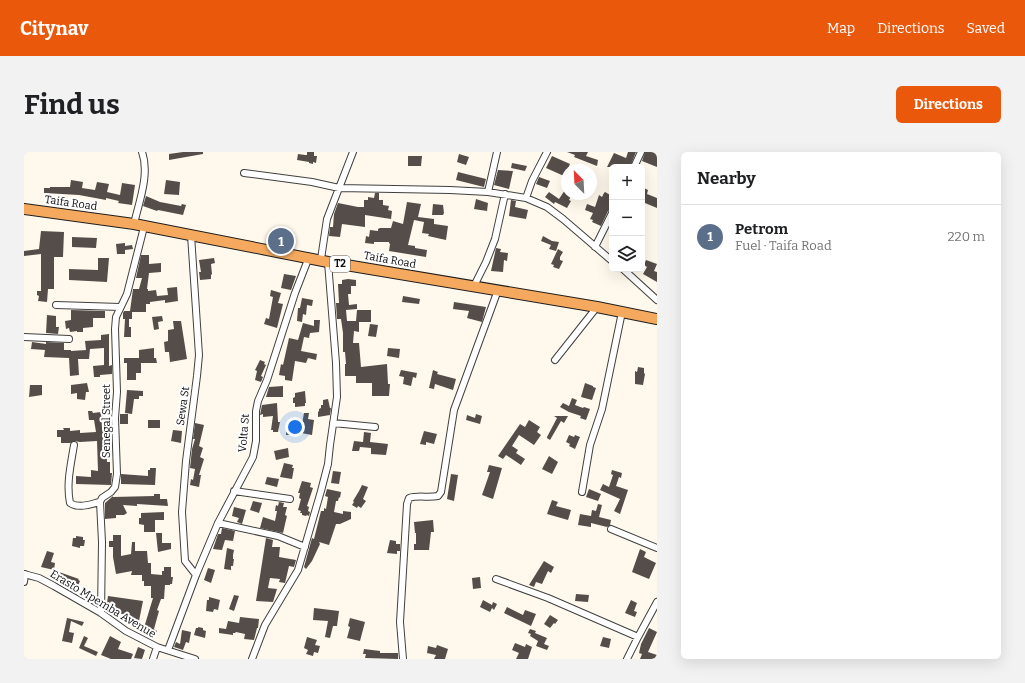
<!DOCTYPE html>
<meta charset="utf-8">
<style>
:root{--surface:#fff;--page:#f2f2f2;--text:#202124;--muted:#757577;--line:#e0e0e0;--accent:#ea580c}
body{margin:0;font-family:Bitter,serif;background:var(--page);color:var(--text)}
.controls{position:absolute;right:12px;top:12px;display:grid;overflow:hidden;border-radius:6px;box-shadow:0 4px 16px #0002}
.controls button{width:36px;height:36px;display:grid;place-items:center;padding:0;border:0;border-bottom:1px solid var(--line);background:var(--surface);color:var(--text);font:20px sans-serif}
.compass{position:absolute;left:537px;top:12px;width:36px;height:36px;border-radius:50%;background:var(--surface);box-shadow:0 4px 16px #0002;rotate:336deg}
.you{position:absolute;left:271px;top:275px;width:14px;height:14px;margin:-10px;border:3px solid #fff;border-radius:50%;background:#1a73e8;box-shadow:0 0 0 6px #1a73e833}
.badge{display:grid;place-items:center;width:26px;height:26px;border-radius:50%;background:var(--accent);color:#fff;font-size:13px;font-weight:700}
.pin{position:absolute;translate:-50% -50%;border:2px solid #fff;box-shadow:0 1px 4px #0006}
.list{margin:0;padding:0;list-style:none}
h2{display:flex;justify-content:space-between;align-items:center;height:52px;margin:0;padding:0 16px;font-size:17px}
h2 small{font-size:13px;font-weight:400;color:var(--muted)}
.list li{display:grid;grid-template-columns:26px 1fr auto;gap:12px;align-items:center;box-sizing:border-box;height:64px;padding:0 16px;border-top:1px solid var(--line)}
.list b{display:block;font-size:15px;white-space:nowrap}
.list p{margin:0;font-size:13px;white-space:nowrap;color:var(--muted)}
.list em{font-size:13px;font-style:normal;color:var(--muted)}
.icon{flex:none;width:22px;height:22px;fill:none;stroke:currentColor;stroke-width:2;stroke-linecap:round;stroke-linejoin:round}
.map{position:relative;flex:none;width:633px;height:507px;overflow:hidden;border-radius:6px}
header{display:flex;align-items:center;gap:24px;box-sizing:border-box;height:56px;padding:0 20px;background:var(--accent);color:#fff}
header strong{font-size:19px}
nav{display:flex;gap:22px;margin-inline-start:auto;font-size:14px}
.intro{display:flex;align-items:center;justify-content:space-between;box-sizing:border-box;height:96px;padding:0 24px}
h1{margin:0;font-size:28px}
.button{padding:10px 18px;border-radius:6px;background:var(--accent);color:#fff;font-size:14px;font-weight:700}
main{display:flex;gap:24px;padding:0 24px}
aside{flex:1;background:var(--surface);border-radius:6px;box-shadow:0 4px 16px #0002}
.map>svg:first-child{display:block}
.building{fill:#554d49}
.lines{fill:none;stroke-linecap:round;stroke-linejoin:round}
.minor-casing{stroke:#404040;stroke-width:8}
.trunk-casing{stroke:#1e1e1e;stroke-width:12}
.minor{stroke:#fff;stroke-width:6}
.trunk{stroke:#f4a95f;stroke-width:10}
.labels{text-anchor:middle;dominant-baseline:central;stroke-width:4;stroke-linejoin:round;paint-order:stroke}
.shield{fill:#fff;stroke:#565656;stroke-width:1}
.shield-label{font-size:10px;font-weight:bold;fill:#0d0d0d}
.street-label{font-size:11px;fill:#0d0d0d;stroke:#fff}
</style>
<header>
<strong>Citynav</strong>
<nav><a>Map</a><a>Directions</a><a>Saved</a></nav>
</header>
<div class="intro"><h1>Find us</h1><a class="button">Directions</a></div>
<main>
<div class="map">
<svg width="633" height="507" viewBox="0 0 633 507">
<rect width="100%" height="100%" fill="#fff9ed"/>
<path class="building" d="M159,0H179V2L145,8V2Z
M283,0H290V4H293L292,11L289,10V12L285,11V10L273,8L274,2L281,3H283Z
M543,0H564L562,4L574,8L573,14L550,5L551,3Z
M604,0H612L606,15H583L590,1L602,6Z
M621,0H633V15L618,9Z
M435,2L445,5L442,13L433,10Z
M384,4H398L397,14H384Z
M528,4L546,12L540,24L522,16Z
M488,11L503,14L501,19L487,16Z
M474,18L489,19L485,37L470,33Z
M434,20L462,27L460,35L432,28Z
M515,25L526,29L523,36L512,32Z
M47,28L59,30L58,36L71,38L73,30L85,32L83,40L96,43L98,31L111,33L108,53L94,51L95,49L82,46V48L55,43L20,41V36H26V35H46Z
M142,28L156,30L155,43L140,42Z
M543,35V42H548L545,48L547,49L543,56L531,50L530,52L521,45L525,40L535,47Z
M618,35L624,38L623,42L633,46V56L621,51V49L618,48Z
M581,40L588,44V57L584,59L577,74L568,70L569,68L566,67L569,61L561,58L563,52L571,55L575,43L578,45L580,41Z
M351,41H355V48H359V53L365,54L364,58L368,59L367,67L341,63V75L318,72L316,85L305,84L306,75H309L310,62L314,51L334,55H340V48H344V45L350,46Z
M122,44L136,50L157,54L158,52L162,53L159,63L134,58L133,59L119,54Z
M452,47L464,51L463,59L450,57Z
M487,48L492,49L491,55L504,58L502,67L485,64Z
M383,50L397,52L394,65L410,67V72L424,74L422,88L404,84L405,82L398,81L400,70L390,68L384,93L391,94V96L403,98L402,105L365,99L366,92L365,91V90H350V92L341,91L342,84L345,85L346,78L354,79V77L356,76H367L369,69L379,72Z
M409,52L419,53L420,61L419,63H408Z
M17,79L40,80L39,105H30V137H24L23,150L14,149L15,144L13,143V139H17V102L0,104V99L15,97Z
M519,84L528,89L535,90L532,99L525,97L527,93L517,89Z
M48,85L73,86L72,96L48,95Z
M101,91V94L108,93L109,97L101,98V102H93L92,92Z
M472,96L477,97L476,100L484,101L483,109L480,108L479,120L467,119Z
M534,97L539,100L536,105V108L539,109L535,117L529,115L530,113L527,112Z
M117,103H125V112L137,111V120L125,121L123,137H124V139L132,138L133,144L144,143L143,136L153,135L154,149L141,151V148L126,150V152H122V160H108V167H105V175H107V185H100L101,167H99V161L100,159H106L109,137H115L118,126H112Z
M74,106H85L83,130L45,128V117L74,118Z
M190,106L191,111L187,112L188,122L187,123V127L176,128L175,120H177L175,108Z
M622,108L633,112L630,119L633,120V130L619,122L623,115L620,113Z
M260,122L272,124L267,138L257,136Z
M324,127L332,128V134H327V142H324L325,153L333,152V157L322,158L323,169H332L333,158H347V170H335V180L330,179L329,191H335L337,215L363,212L364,232H366L365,244H348V231H332V224H321V212H322L321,200H319V181L317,167H313L312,151H315L314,132H318V128Z
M247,138L257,141L254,151L259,152L253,176L240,172L242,166L245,167L249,145L246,144Z
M379,144L396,147L395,152L378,150Z
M278,146L289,148L288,154L283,153L282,163L279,162L278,170L273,169L274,156H276Z
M430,150L462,155L458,170L443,166L445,159L429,157Z
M47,158L81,159V166H69V175L59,176V180H53V179L46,180L45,176L42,177L41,169L47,168Z
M23,163L32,164V175H35L34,182L22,181Z
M138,164L139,169L134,170L135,177L130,178L128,165Z
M290,168H296L295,180L286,181L285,186L280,185L277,199L293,202L292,208L284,206L282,211L271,209L268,229L261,228V224L255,223L257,212L259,213L265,186L274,188L279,171L290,174Z
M149,169H157L163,207L146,210L145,200H141L140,190L144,189V178L150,177Z
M346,172L354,173L352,185L344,184Z
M85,182V214L88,213V222L76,223V225H70L69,214L80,213V196L66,197L65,207H54L55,223L46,224L45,206L20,205L21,198L7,197L8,190L22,192V190L40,191V198H47V199L62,198L61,189L77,188V183Z
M130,196V206H132L133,211H117V221H112V228H103V211H100V206H115V198Z
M364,196L376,197L375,206L363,204Z
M236,208L241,210L240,212L242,213L237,224L239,225L237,230L231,228L233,219L231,218Z
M614,215L620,216V221L621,222L619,233L611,232V219L613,220Z
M377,218L393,221L392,226L389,225L387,234L379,232L380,225L375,224Z
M409,218L414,220L413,222L432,227L429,238L411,232L410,237L405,236Z
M63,231L65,240H62L61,248L53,247V241L47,242V233Z
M561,231L569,234V235L572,236L568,248L557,245Z
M6,233H18V243L5,245Z
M259,234V245H242L245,235Z
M103,238L119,239V244H115V247H110L108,262L101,261Z
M281,239L282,251H281V254L271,255V251H269V246L271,245V241Z
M548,246L553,248L551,253L559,256L560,255L566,257L562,268L556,266L557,264L545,260L536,255L539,251L545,254Z
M304,247L306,256H307L306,263L294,265V260L295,259V257L297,256V253H299V248Z
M253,251L254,270H256L254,280H249V278H247L249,264L239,265V262L236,263L238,253Z
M64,259H68L69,261L77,260L78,276H82L83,310H86V321H88L87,333L52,332V324L67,325V318L74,319L73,289L56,290L50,289L46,291H37V285H33V278H40L39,276H46V279L56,278V281L72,280L70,268H65Z
M280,261H285L284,267L290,268L288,283L277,281V279H268V283H262L263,272H278Z
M96,262H104V272H96Z
M452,262L458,264L456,272L442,268L443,263L451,266Z
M530,264H544L540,271L537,269L526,288L523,286V285L533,266Z
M124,268H136V276H124Z
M505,268L516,275L513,280L517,283L510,293L495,283L488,294L494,298L492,301L501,307L497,313L482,303L479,307L474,304L496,272L501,275Z
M171,271L180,273L175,294L179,296L176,305L180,307L175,323H177L175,335L166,333L167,327L169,328L171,317L166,316L168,297L171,287H169Z
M149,278L158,279L157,291L147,289Z
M400,279L413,282L410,292L402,290V293L396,292Z
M340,280L347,281L346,290L364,292L362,303L347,302V296L336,295L335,299H328L330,289L339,290Z
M545,283L550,285L551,283L556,285L551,297L545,294L546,292L542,290Z
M264,296L265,305L252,308L250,299Z
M525,304L534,310L528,322L518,317Z
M260,311L269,313L268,316H270L268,327L256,325Z
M465,313L478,316L469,347L458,343L466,320H463Z
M126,316H132L131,333L97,332V322L124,324V318H126Z
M588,318L598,321L597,326L595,325L592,334L604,338L596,362L590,359L596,347L576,338L579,332L585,335L589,323L587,322Z
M309,319L317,320L315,332L307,331Z
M427,322L434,323L430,349L423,347Z
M243,325L255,327L253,335L241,332Z
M278,329L287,331L286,335L289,336L283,354L285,355L284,359L286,360L285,364L283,363L282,364L278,363V361H276L277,359L274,358L277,347L275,346L276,341H274Z
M338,333L344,335L339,347L342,349L337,356L334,354L333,356L328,353L330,350L329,349L335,339Z
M303,337L317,340L316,346L315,345L314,349H312L310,360L319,362V359L327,360V367L316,372H312L305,393L295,390L296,392L288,409L282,417L280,415L288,386L290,387L297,359H300V356L302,357L304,345L301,344Z
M565,337L577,342L574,349L562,345Z
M130,342H136V347H143L144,354L113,352V354L99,353L103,361L100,363H92V366L81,367V351L89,344V345L130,344Z
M528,348L534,350L532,354L547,358L544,368L523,362Z
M229,349L238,351L235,361L226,358Z
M255,350L260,351L259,355H263L261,363L263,364L262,368L259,381L236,376L239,365L251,369L253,359H251L252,353L254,354Z
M574,352L578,353L575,365L587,368L586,373L583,375L567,371V375L554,373L556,362L567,364L568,358L572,359Z
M210,355L222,358L218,372L213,370L215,366L208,364Z
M140,360V368H131V380H120V373L115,372V366H117V361Z
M409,368L410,380H407L405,398H390V392H392V381H391L390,370Z
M198,376L211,379L209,389L201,388L198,398L189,397L194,382H197Z
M132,381H138V391H147V397L134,400Z
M89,383H97V404L107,402L108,390H111V399H123L124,411H127V422L138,423V419H140V415H147V425H149L148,432H146V433H141L140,447H137L133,458L135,459L130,477L133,479L131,484L119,479L129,446H127V434H120V429H118V423H107L108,419L92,422L89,405V395H85V389H89Z
M52,384L59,385V388H61L60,394H56V396L48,394L49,386H52Z
M242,386L249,388L248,395H256L255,405L272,408L270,415L265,414L261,431L255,430L256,427L246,426L244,436L253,437L249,450L232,449Z
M366,388L372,389V392H376V399H373V402L363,401Z
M203,396L210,398L209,403V407H210L209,414H207V418L200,417Z
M616,397L622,400L620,405L632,411L625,427L608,420Z
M23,399L30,401L27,410L31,411L30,418L17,415Z
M520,409L530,415L527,421L524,419L518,432L512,430L510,435L505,433Z
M184,416L191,418L187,431L180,428Z
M35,420L55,427L54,428L56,429L53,436L44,432L45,428L33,424Z
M456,425L457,436L449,437L448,426Z
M552,442L565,443L564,450L551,449Z
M210,443L215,444L210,459L205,457Z
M84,444L119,449L114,474L101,467L102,463L94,461L95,459L82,457Z
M185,445L196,448L194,458L190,457L189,460L182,459L183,448H185Z
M459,448L468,453L469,450L473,452L470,458L468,456L466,460L456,455Z
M607,448L613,451L610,459L613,460L611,465L601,461Z
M483,455L499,463L501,458L512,462L507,474L480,461Z
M290,456L315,459L313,474H309L306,486L301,485L304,469L289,468Z
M526,463L534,468L531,472L530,471L526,476L520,472Z
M216,465L235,467L234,476H233L230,488L220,487L221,482L212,480L211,481H209V483L195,481V476L202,477L204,469L215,471Z
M43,466L60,470L58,474L47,469L45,480L50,481L48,491L38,489Z
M326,466L341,470L336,489L323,486L326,475L324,474Z
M174,475L179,476V478L182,479L181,486L170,483L172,476H174Z
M625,476L633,480L624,500L633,503V505L632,507H616L618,502L615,501L617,492Z
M506,477L512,479L511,481L523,486L520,492L525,494L523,498L512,494L514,489L506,484L507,482L504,481Z
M158,478L167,480L165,491L162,490L159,498L150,495L152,490L156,492Z
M60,484L64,486L60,494L74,500L72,504L55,496Z
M86,484L97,490L94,497L109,502L107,507H87L77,503Z
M283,485L293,488L291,493L296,494L294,501L290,500L289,504L282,502L284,498L280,496Z
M579,485L587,487L585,496L576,494Z
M491,491L501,495L502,492L508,495L504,507H492L495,501L488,498Z
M413,493L424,497L421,507H410L412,503L403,501L404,494L412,496Z
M114,495L121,498L118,507L110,506Z
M340,497L356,499V501H374V507L341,506L342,502H339Z"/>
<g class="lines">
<defs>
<path id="minor" d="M610,15L617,0
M220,21L288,30L315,36L426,38L464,40L502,46L523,55L539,67L588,109
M464,40L473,0
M502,46L508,29L523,0
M110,72C115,50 126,22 118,0
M167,83L175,203L173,224L162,309L158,360L161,409L172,423
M571,95L588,61
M297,107L303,67L329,0
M599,117L633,148
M450,134L462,110L471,87L481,42
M32,153L96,155
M0,185L45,187
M531,208L573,155
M309,271L351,275
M50,293C47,312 42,332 46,351C55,357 66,352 76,350
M210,339L266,347
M558,340L566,293L578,257L598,160
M194,371L254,384L281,395
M587,377L633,396
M0,422L15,426L30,434L77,461L102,479L133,495L171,507
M472,427L524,446L614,485
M0,430L1,422
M77,461L78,390L76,350L78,346L87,340L91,335L93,322L91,266L93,240L91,177L92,165L103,142L120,75
M144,498L172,423L194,371L229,305L232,289V259L234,249L243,228L271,141L285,105
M129,507L133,495
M228,507L241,473L274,418L297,339L304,312L306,293L313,245L312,211L304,110
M379,507L376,470L383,352L385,346C394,343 404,346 414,344L417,340L430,258L474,138
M603,507L614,485L633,450"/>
<path id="trunk" d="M0,57L110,72L304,110L573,155L633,167"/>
</defs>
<use href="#minor" class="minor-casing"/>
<use href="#trunk" class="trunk-casing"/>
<use href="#minor" class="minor"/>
<use href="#trunk" class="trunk"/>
</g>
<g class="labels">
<rect class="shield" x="306" y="104" width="20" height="16" rx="3"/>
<g class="shield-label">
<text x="316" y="112">T2</text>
</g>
<g class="street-label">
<text transform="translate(47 51) rotate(8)">Taifa Road</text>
<text transform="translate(366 108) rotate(10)">Taifa Road</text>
<text transform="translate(159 254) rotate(-82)">Sewa St</text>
<text transform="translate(82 269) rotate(-90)">Senegal Street</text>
<text transform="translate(220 281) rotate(-85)">Volta St</text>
<text transform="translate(79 452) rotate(31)">Erasto Mpemba Avenue</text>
</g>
</g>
</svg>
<div class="controls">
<button>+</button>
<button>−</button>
<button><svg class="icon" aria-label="layers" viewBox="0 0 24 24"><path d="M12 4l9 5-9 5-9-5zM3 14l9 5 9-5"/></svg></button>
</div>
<svg class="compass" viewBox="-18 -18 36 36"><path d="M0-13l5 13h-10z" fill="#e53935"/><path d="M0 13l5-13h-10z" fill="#757577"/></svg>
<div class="you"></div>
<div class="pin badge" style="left:257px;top:89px;background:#5c6f8a">1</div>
</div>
<aside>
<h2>Nearby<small></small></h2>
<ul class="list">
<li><span class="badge" style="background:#5c6f8a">1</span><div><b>Petrom</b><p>Fuel · Taifa Road</p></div><em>220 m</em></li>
</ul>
</aside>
</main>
